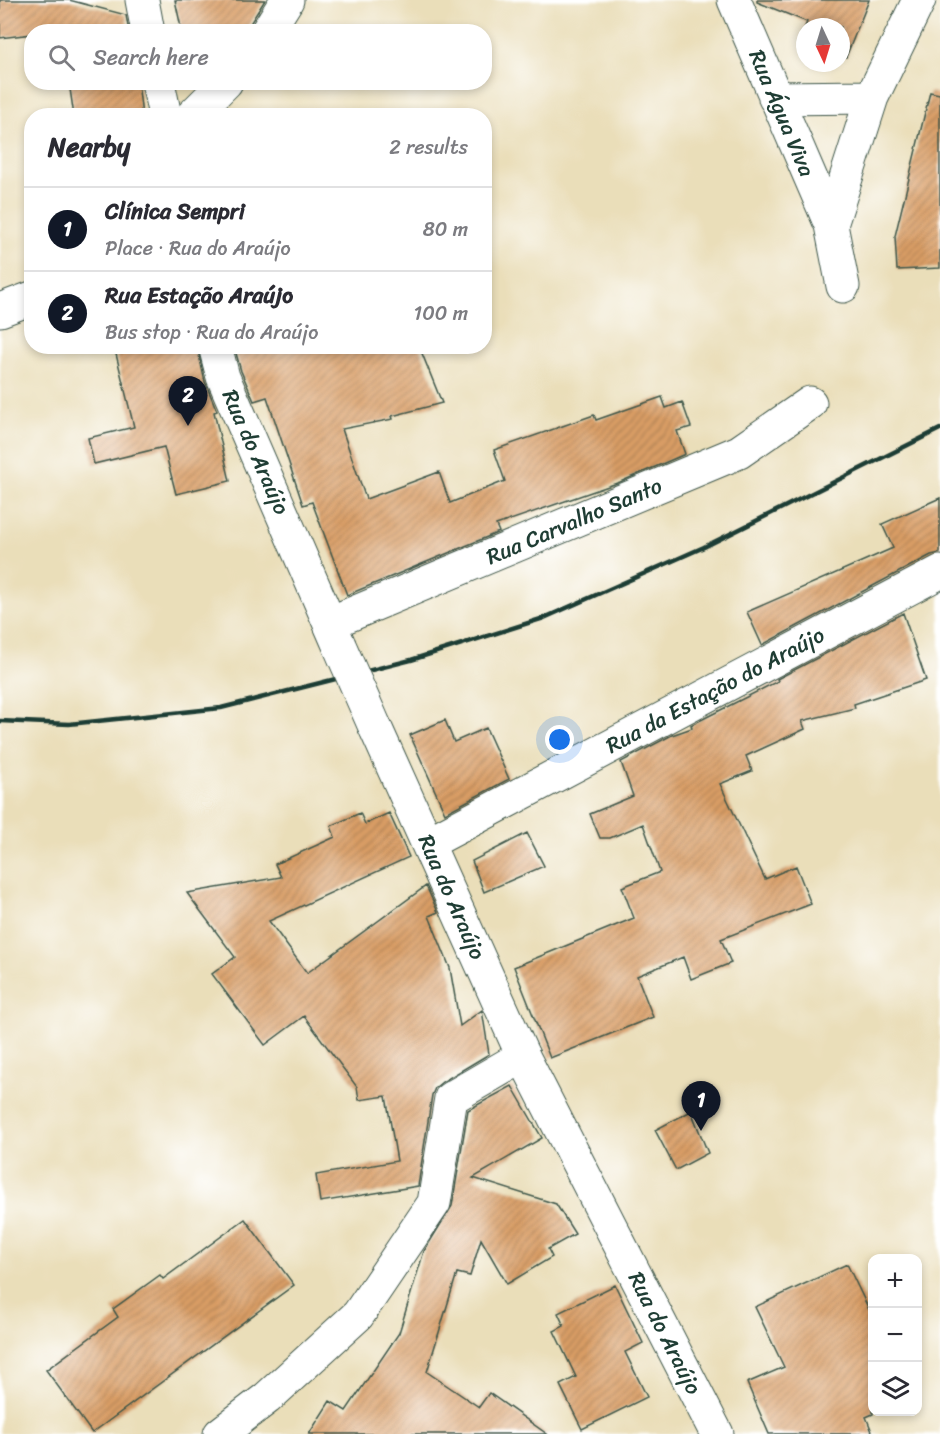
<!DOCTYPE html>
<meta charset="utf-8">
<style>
:root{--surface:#fff;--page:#f2f2f3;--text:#2b2b33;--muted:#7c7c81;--line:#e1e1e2;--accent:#111827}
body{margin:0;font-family:Sriracha,sans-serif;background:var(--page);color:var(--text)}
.controls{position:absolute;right:18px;bottom:18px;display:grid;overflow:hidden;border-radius:12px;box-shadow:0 3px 9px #0003}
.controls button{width:54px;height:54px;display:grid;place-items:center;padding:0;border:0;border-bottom:2px solid var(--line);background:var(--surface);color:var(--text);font:30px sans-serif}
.compass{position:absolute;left:796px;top:18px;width:54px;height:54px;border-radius:50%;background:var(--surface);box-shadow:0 3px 9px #0003;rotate:176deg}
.you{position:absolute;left:560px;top:740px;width:21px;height:21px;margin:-15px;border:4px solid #fff;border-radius:50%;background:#1a73e8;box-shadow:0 0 0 9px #1a73e833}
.badge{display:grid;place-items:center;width:39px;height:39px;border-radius:50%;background:var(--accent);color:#fff;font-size:20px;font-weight:700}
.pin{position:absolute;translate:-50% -50px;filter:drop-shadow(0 2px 3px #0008)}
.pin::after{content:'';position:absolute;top:32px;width:21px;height:18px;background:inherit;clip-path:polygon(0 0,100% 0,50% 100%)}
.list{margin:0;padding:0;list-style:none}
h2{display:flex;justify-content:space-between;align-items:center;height:78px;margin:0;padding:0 24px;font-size:26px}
h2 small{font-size:20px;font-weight:400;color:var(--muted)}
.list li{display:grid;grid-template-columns:39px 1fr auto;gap:18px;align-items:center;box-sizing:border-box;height:84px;padding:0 24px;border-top:2px solid var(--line)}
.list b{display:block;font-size:22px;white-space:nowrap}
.list p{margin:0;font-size:20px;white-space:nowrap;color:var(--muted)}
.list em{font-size:20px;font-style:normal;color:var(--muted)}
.icon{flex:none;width:33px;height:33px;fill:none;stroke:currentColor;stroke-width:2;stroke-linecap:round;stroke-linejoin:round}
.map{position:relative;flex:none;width:940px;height:1434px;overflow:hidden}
.search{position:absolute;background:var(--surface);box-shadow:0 3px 9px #0003;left:24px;top:24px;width:468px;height:66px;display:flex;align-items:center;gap:15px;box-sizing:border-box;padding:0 21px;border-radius:24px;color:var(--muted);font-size:22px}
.panel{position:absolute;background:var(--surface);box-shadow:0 3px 9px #0003;left:24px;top:108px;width:468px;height:246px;border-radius:24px}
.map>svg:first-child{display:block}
.building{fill:url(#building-hatch)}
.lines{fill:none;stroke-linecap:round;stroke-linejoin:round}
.minor-casing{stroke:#3d5548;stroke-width:35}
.major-casing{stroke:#3d5548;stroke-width:35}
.minor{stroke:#fff;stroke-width:33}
.major{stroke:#fff;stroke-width:33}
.rail{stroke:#1f3d34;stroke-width:4.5}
.major-bridge-casing{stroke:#3d5548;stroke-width:35;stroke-linecap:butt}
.major-bridge{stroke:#fff;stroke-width:33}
.labels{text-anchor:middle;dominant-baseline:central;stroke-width:4.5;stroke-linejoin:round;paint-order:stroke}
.street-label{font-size:22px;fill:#1f3d34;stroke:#fff}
</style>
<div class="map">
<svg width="940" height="1434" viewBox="0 0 940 1434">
<defs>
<pattern id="building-hatch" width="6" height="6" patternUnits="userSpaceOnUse" patternTransform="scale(1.5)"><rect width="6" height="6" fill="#d99d65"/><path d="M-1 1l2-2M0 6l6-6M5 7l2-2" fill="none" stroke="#af8154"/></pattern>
</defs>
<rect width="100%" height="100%" fill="#fff"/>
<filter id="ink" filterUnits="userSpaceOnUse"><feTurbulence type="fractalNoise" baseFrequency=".0167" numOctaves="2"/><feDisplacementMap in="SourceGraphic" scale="12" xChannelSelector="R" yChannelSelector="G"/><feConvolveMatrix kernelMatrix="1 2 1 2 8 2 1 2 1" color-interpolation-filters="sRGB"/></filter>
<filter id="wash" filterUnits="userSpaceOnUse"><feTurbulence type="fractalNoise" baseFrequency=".008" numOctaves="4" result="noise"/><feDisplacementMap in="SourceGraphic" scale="24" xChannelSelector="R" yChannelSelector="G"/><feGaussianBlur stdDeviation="1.35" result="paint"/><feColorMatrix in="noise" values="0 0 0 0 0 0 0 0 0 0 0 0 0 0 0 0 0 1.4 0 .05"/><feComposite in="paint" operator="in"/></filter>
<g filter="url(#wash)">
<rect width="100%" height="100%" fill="#eadeb9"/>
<g id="blocks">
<path class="building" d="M0,0H69L126,15L129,32H32V34L0,38Z
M175,0H265L251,22L248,32H182Z
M757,0H869L846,57L841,55V27H805L807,22L757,2Z
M69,82H138L142,116H74Z
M930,92L940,94V268L897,270L895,236Z
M114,346H197L205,382L217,411L214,412L230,481L176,494L164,447L94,464L88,438L134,427Z
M234,346H419L442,403L392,416L393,419L342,429L366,499L439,472L450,503L505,481L494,450L594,415L596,420L662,397L666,408L682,402L691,427L677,431L685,454L620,482L496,525L499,532L347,595L312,502L303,505L267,397L254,401L241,371Z
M940,498V553L931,555L762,645L747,612L893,548L882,524Z
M903,613L926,680L854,704L855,708L802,721L805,729L746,756L752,771L720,784L765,879L796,866L811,904L721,939L731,963L691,979L683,957L637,976L653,1017L550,1058L514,967L634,918L622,887L660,872L643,824L610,838H600L590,814L633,796L621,762L672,735L692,728L691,725L778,681L777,679Z
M445,720L454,742L486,728L509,779L445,813L410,735Z
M360,813L365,824L389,813L409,857L269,921L307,973L426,886L438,912L429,916L450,968L460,1026L482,1010L489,1054L442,1082L435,1088L432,1095L418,1186L320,1202L316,1175L397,1161L386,1096L359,1100L357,1087L304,1016L265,1045L212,974L235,957L187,893L281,877L275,864L335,837L331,826Z
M527,833L544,866L484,892L472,861Z
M512,1086L542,1138L473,1178L556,1204L575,1234L548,1249L552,1257L507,1284L481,1239L470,1276L457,1273L427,1372L479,1407L489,1393L547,1434H309L330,1401L346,1411L399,1333L424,1251L452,1206L468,1110Z
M691,1111L708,1153L676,1170L655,1130Z
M245,1219L294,1285L92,1433L46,1370L118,1317L113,1309L160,1275L163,1279Z
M847,1264L873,1318V1414L866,1417L873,1434H769L747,1383L784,1367L755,1307Z
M615,1285L643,1343L625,1352L647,1397L582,1429L560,1385L576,1377L554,1331L564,1326L558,1313Z"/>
</g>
</g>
<g filter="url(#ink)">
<use href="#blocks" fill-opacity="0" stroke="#3d5548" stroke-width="1.5"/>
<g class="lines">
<defs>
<path id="minor" d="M734,0L831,225
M267,32L287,0
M775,98L872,97
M192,116L226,82
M843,286L831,225L872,97L919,0
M0,310L32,298
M330,623L739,452L810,403
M428,843L940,572
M220,1434L267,1398L358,1315L434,1203L451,1098L523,1056"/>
<path id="major" d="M142,0L148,32
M158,82L165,116
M215,346L223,377L339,645
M375,727L523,1056L717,1434"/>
</defs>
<use href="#minor" class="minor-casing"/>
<use href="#major" class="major-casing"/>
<use href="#minor" class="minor"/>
<use href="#major" class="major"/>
<path class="rail" d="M0,721L69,724L221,708L411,660L544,618L704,547L940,429"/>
<defs>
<path id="major-bridge" d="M339,645L375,727"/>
</defs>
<use href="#major-bridge" class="major-bridge-casing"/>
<use href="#major-bridge" class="major-bridge"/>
</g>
</g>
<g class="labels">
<g class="street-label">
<text transform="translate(782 113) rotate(67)">Rua Água Viva</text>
<text transform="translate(256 452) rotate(66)">Rua do Araújo</text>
<text transform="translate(574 521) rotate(-23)">Rua Carvalho Santo</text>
<text transform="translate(715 690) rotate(-28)">Rua da Estação do Araújo</text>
<text transform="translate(452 897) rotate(66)">Rua do Araújo</text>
<text transform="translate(665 1333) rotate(63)">Rua do Araújo</text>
</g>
</g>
</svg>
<div class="controls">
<button>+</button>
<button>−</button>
<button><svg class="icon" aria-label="layers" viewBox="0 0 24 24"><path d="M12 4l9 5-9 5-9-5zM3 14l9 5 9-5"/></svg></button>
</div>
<svg class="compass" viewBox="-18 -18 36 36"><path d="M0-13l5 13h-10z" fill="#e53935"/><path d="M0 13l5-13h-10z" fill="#7c7c81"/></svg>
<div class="you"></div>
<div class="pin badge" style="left:701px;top:1131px">1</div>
<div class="pin badge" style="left:188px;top:426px">2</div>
<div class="search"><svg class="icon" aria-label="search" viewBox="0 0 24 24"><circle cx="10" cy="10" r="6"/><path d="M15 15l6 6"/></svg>Search here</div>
<section class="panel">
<h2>Nearby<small>2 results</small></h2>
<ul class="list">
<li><span class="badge">1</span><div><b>Clínica Sempri</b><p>Place · Rua do Araújo</p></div><em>80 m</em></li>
<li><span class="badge">2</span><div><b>Rua Estação Araújo</b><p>Bus stop · Rua do Araújo</p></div><em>100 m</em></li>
</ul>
</section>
</div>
